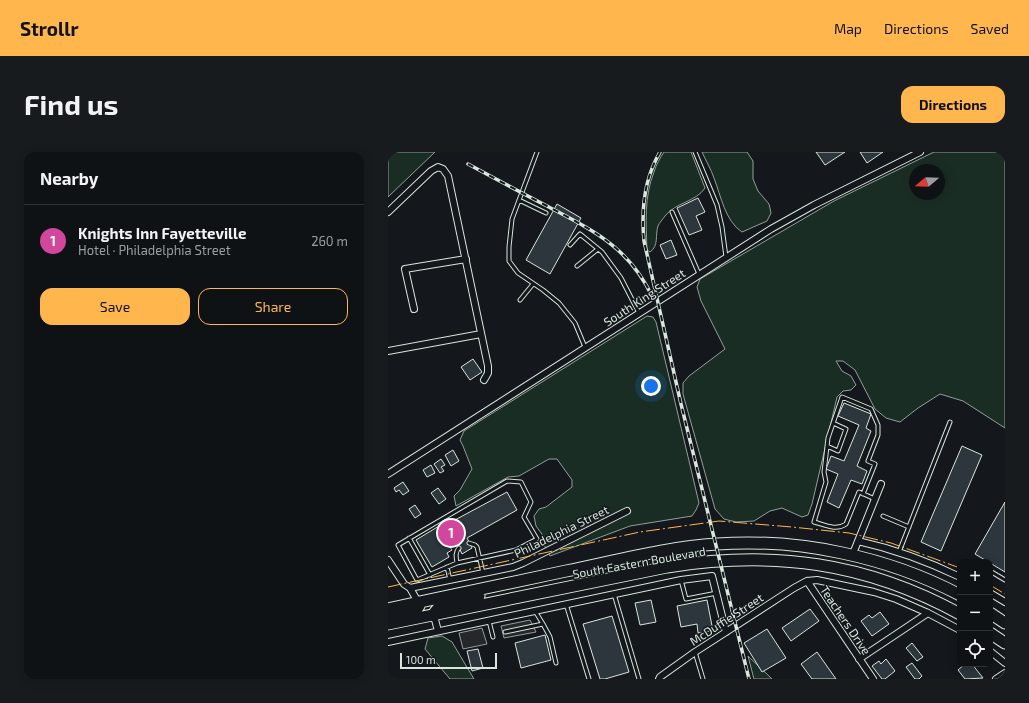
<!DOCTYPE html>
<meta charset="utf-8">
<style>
:root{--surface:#0f1215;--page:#181b1e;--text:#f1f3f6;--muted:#9b9ea0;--line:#2f3234;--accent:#ffb74d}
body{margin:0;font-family:"Exo 2",sans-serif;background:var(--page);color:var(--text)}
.controls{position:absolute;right:12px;bottom:12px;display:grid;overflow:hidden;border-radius:8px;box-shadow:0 2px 10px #0003}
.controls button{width:36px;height:36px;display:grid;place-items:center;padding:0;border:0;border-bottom:1px solid var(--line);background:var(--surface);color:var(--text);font:20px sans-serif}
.compass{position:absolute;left:521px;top:12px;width:36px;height:36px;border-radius:50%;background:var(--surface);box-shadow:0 2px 10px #0003;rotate:251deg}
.scale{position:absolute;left:12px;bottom:10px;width:97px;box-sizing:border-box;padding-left:4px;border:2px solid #d8e6dc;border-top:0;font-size:11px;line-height:14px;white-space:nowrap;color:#d8e6dc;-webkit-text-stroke:3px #14181c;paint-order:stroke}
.you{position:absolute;left:263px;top:234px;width:14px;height:14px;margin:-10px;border:3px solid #fff;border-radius:50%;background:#1a73e8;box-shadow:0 0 0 6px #1a73e833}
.badge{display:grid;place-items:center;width:26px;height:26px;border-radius:50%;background:var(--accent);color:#fff;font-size:13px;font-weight:700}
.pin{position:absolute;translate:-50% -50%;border:2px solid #fff;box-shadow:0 1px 4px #0006}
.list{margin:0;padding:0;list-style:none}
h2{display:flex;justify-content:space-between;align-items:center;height:52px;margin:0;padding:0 16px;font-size:17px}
h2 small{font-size:13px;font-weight:400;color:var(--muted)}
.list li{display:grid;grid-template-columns:26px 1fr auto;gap:12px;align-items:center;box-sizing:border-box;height:72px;padding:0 16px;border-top:1px solid var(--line)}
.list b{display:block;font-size:15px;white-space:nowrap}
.list p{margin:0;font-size:13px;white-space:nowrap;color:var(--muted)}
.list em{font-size:13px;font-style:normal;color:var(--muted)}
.actions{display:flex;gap:8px;padding:12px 16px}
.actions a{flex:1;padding:9px 0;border:1px solid var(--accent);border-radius:12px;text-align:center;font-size:14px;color:var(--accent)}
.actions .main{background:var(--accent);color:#111}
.icon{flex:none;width:22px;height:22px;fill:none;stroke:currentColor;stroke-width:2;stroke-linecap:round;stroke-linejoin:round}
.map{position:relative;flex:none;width:617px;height:527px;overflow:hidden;border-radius:12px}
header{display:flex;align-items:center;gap:24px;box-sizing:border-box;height:56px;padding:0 20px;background:var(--accent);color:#111}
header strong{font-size:19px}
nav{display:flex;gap:22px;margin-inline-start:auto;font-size:14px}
.intro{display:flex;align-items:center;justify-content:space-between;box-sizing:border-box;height:96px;padding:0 24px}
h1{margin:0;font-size:28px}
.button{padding:10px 18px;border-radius:12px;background:var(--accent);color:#111;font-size:14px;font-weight:700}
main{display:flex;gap:24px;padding:0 24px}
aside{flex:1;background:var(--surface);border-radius:12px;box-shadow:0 2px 10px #0003}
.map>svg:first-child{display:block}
.green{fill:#1a2d24;stroke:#939e99;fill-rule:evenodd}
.parking{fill:#24282b;stroke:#939e99}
.building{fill:#2c363c;stroke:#d8e6dc}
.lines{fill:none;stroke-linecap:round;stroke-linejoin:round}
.lane-casing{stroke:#d8e6dc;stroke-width:5}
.street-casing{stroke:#d8e6dc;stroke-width:8}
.highway-casing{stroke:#d8e6dc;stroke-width:13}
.lane{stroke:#14181c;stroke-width:3}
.street{stroke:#14181c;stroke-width:6}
.highway{stroke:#14181c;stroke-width:11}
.rail-casing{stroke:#d8e6dc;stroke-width:3.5}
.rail{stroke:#14181c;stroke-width:2;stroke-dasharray:6;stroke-linecap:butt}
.power{stroke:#ffb74d;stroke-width:1;stroke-dasharray:14 3 2 3;stroke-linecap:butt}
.labels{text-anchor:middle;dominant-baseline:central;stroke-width:3;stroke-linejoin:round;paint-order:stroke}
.street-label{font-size:12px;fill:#d8e6dc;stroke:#14181c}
</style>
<header>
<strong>Strollr</strong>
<nav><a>Map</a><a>Directions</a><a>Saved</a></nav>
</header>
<div class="intro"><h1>Find us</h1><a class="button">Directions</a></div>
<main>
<aside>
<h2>Nearby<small></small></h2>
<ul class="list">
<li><span class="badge" style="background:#d1479c">1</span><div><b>Knights Inn Fayetteville</b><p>Hotel · Philadelphia Street</p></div><em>260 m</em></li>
</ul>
<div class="actions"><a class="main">Save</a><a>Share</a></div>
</aside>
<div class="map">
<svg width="617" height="527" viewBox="0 0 617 527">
<rect width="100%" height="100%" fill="#14181c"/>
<path class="green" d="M0,0H47L0,45Z
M276,0H303L317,36C308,50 288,50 277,64C275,67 271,71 270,74C267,83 271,94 262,100L259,98C258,71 256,45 266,20C268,13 272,6 276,0Z
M314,0H359L365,9V27L370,39L381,52L383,61L379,69L354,80C337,69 333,44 326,26C323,17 318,9 314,0Z
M546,0H617V276L575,249L552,242L530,256L512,270L498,266L487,257L467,218L455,209H448L454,219L463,224L468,233L463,238L455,239L449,245L424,352L420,363L414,365L394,356L382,359L366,369L348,370L336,367L327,357L295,242V231L301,224L337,197L313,149L309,135L312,127L446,49ZM527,18H551V42H527Z
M259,164L265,165L268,170L311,351L308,358L304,364L242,374L162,404L156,393L159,389L148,374L146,364L151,357L158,355L184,335V328L169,307H161L131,324L120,325L68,354L66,344L72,338L84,317L75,294L72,288L76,279Z
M54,484L64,490L86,527H62L37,497L40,486Z
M360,504L382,525L384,527H366Z"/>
<path class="parking" d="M142,468L148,480L116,486L113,474Z
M94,476L99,492L75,497L71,481Z"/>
<path class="building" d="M428,0H457L437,13Z
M472,0H495L479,11Z
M310,46L317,60L308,64L314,78L301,83L289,56Z
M169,52L193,66L162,122L138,108Z
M283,88L289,103L278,107L272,93Z
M85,207L94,220L82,228L73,215Z
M456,251L483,262L478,276L483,279L469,314L479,319L474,332L463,328L451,356L439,350L450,322L438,317L443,304L456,309L471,273L450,264Z
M574,294L594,303L553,399L533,390Z
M65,298L71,309L63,314L57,303Z
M53,307L57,313L53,315L56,319L52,321L46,312Z
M43,313L47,321L39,325L35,318Z
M15,330L21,339L15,343L11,338L8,340L6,336Z
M50,336L58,347L51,352L43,341Z
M119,340L129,358L79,386L84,396L74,402L69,391L62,395L64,398L59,401L61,405L44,415L28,388L51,374L52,376Z
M617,350V420L587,402Z
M27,353L33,362L27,366L21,357Z
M263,448L268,470L252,473L247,451Z
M319,448L325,479L310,481L309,472L293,475L289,454Z
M422,457L431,469L403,489L394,476Z
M492,460L501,472L484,484L473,469L481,463L484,466Z
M224,464L241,520L217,527H212L195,472Z
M379,477L398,506L374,520L356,491Z
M157,483L163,508L133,516L127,491Z
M524,491L535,505L529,509L518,496Z
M90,497L95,516L84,519L79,499Z
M429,500L448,527H424L413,512Z
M498,507L507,519L497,527H494L484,514L491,509L493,512Z
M524,511L534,524L531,527H527L518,515Z
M577,512H584L595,526L577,527L570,518Z"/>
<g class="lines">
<defs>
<path id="lane" d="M149,0L124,67L121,95V109L130,121L155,138L171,151L187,171L197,195
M307,0L329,53L334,75L338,105
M131,48L158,61
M284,60L311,122
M182,93L192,82L214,100L233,126L251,161
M189,114L210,97
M132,148L145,132
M439,294L450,299L458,277L445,271
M119,329L133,330L143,350L136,365L149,387L128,398L69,411L29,428L10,393Z
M475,342L487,312L480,309L490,283V273L483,257L454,245L440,286L436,320L438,330L426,370C437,373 448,379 458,372L471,340L487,347
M495,364L521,375
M21,386L42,423
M81,391L87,393L89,395L95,421
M511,400L562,270
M69,411C68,405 67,400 71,396
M59,415L62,428
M602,419L617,428
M293,428L298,447L329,441
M226,442L251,527
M178,452L201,527
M101,469L105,485
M155,472L162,485L168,511
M117,480L155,472L147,459
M307,500L315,527"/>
<path id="street" d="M0,60L43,19L50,15L55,17L60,24L100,214V221L96,228
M26,157L17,117L78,107
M0,199L93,182
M0,322L383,77L426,53L532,0
M470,389C506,397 539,409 572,425
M464,404L493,332
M0,408L16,432L22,436L30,450
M419,429L485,527
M22,436L125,415L135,411L239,359
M602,441L617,450
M46,464L50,479
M0,490L293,428L324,424L338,480
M602,499L617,511
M471,507L540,461
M271,527L272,525L307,500L406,436L419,429L429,428L486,440L508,447L540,461L572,478
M608,527L617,521"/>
<path id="highway" d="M0,457C59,444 118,432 178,419C228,409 278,395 329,392C411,386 500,405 572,443
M602,461L617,471
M3,464L28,458L31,454L30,450
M46,464L47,460L52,454L75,449L91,444
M0,472L279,415C385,398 477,410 572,462
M602,481L617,491"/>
</defs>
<use href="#lane" class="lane-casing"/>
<use href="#street" class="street-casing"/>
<use href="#highway" class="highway-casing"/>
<use href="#lane" class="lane"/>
<use href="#street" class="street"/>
<use href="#highway" class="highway"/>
<defs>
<path id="rail" d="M272,0C256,27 253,58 256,89L293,252L361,527
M80,12C106,26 132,40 159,54C206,79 241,95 265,146"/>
</defs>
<use href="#rail" class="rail-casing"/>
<use href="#rail" class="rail"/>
<path class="power" d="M602,433L617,442
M0,435L252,380L331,369L404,375L461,381L503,391L572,416"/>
</g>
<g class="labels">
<g class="street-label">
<text transform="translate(256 145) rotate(-33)">South King Street</text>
<text transform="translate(173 379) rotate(-26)">Philadelphia Street</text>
<text transform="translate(251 410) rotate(-10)">South Eastern Boulevard</text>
<text transform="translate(338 467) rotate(-33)">McDuffie Street</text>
<text transform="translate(458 468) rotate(56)">Teachers Drive</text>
</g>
</g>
</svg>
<div class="controls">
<button>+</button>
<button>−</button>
<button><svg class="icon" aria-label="locate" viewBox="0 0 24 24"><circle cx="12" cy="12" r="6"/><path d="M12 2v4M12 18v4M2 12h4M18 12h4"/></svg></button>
</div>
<svg class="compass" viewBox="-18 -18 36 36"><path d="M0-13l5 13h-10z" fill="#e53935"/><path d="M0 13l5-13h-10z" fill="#9b9ea0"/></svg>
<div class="scale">100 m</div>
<div class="you"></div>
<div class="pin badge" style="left:63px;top:381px;background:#d1479c">1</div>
</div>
</main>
